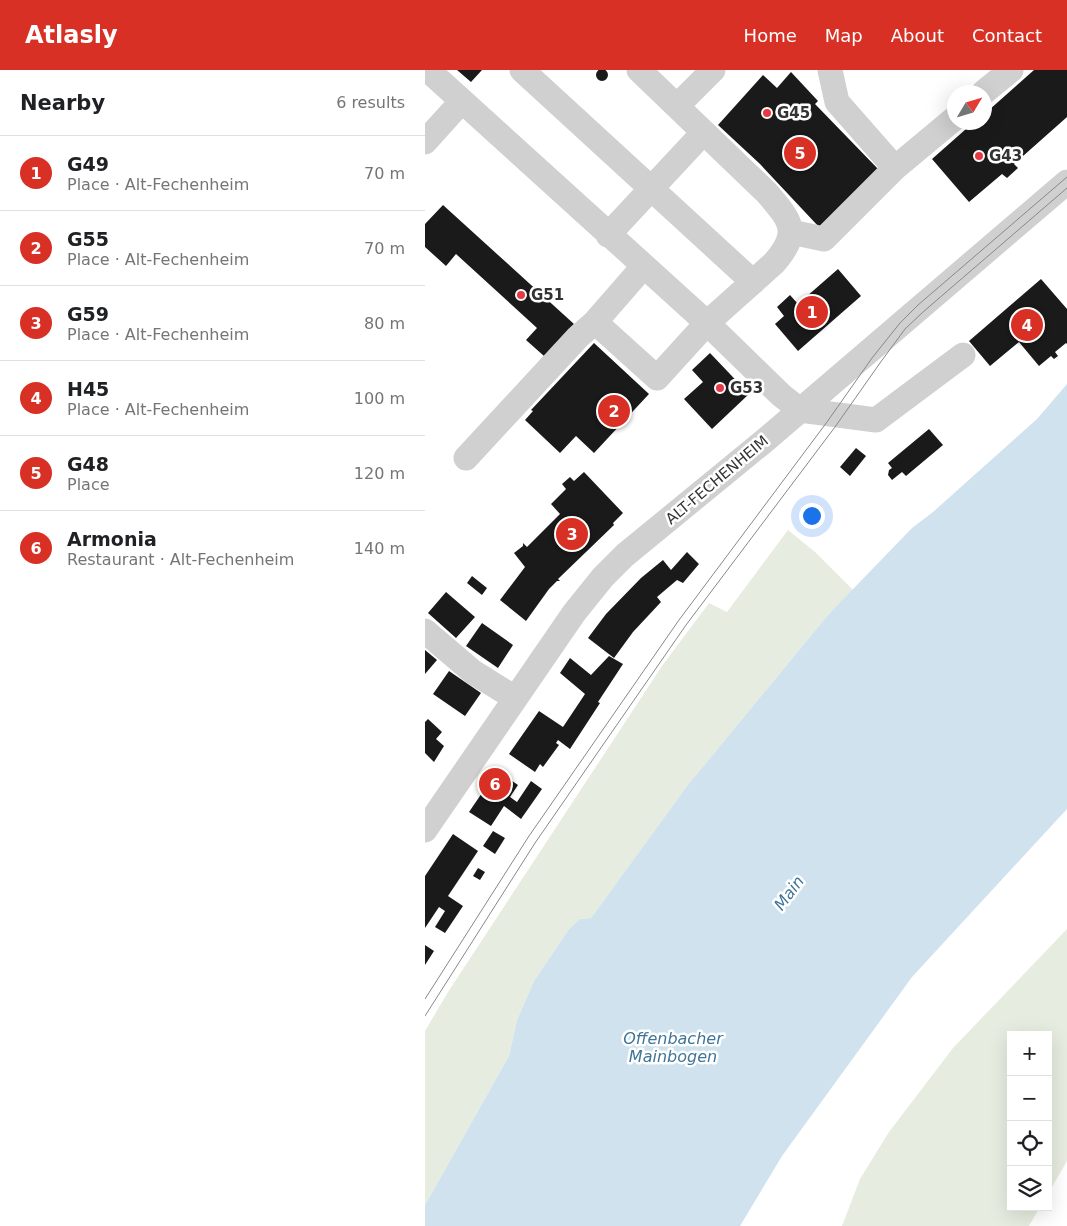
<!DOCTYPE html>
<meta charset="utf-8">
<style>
:root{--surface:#fff;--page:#f6f6f6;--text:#202124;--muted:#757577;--line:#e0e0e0;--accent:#d93025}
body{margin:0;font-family:"DejaVu Sans",sans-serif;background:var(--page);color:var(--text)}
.controls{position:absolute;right:15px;bottom:15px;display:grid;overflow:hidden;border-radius:0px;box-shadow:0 5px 20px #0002}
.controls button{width:45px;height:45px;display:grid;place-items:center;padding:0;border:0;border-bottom:1px solid var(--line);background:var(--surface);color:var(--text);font:25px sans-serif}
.compass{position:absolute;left:522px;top:15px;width:45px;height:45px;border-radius:50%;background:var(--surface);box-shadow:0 5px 20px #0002;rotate:52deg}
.you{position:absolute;left:386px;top:445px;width:18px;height:18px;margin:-12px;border:4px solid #fff;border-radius:50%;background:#1a73e8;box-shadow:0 0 0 8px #1a73e833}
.badge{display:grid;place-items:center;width:32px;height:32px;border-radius:50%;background:var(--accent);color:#fff;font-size:16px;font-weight:700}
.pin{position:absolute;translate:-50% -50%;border:2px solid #fff;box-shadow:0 1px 5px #0006}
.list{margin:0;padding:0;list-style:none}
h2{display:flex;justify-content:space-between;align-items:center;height:65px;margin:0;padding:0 20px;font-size:21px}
h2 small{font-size:16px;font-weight:400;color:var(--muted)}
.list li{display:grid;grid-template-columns:32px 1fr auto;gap:15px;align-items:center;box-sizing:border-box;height:75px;padding:0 20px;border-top:1px solid var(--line)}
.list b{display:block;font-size:19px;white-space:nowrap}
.list p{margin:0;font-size:16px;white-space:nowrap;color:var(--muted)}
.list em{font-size:16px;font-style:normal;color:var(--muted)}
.icon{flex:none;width:28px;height:28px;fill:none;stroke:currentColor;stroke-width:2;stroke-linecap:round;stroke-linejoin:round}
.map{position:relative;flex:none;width:642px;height:1156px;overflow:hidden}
header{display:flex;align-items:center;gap:30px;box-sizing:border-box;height:70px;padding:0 25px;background:var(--accent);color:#fff}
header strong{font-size:24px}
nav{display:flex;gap:28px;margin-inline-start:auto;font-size:18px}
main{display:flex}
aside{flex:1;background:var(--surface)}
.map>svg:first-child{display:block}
.green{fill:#e6ecdf}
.water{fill:#cfe2ee}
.building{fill:#1a1a1a}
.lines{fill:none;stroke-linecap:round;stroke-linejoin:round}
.minor{stroke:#d0d0d0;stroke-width:25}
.tram{stroke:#888;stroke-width:1}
.poi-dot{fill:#e63946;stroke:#fff;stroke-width:2}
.labels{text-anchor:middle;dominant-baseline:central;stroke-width:5;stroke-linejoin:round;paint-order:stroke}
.poi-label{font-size:15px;font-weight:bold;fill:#333;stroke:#fff;text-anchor:start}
.street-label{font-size:15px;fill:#333;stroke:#fff}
.water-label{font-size:16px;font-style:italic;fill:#3f7597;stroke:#fff}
</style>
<header>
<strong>Atlasly</strong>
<nav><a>Home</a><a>Map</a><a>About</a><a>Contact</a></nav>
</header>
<main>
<aside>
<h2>Nearby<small>6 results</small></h2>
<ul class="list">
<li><span class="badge">1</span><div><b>G49</b><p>Place · Alt-Fechenheim</p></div><em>70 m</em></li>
<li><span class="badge">2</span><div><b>G55</b><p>Place · Alt-Fechenheim</p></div><em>70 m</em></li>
<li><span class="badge">3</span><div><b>G59</b><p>Place · Alt-Fechenheim</p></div><em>80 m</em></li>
<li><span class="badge">4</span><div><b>H45</b><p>Place · Alt-Fechenheim</p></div><em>100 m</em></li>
<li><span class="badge">5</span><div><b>G48</b><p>Place</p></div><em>120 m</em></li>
<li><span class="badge">6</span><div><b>Armonia</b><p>Restaurant · Alt-Fechenheim</p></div><em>140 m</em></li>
</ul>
</aside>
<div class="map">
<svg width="642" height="1156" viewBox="0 0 642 1156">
<rect width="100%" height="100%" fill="#fff"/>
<path class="green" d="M363,460L390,482L428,520L403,545L262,716L166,848L155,849L144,859L109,911L92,950L84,986L0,1135V961L23,922L237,596L284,533L302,542Z
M642,859V1091L623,1124V965H586V1137H615L604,1156H417L435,1109L464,1062L528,978Z"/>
<path class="water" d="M642,314V739L487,907L357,1086L315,1156H0V1135L84,986L92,950L109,911L144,859L155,849L166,848L262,716L403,545L487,458L508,442L612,349Z"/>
<path class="building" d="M171 5a6 6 0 1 1 12 0a6 6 0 1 1-12 0Z
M32,0H57L46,12Z
M609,0H642V47L589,94L593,98L582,108L577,104L544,132L507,89L541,59L536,52H560V35L564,40Z
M366,2L393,31L390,34L454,100L394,157L335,94L293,55L338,5L352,18Z
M18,135L149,254L119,286L101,270L112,258L31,184L21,196L0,177V154Z
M413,199L436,226L373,281L350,254L359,246L352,237L365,225L373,234Z
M616,209L642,239V274L641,273L630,282L633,286L629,289L626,286L614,296L594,272L565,296L544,271Z
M169,273L224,324L169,383L151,366L135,383L100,350L108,341L106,340Z
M285,283L324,324L287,359L259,329L278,312L267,300Z
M504,359L518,375L481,406L477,402L467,410L463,405L464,400L467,398L463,393Z
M431,378L441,386L425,406L415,397Z
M159,402L198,443L188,453L189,455L133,509L135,511H132L124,519L101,551L75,530L100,497L89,483L98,476V473L102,477L135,444L126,434L141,419L137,414L145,407L149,411Z
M262,482L274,494L258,513L252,510L232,527L236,532L208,562L189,588L163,568L181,544L216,508L238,490L246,500Z
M47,506L62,518L57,525L42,513Z
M21,522L50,547L31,568L3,543Z
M57,553L88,575L73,598L41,576Z
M0,580L12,590L0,604Z
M184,586L198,594L173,632L175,633L145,679L133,670L131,673L134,675L118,697L115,694L110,702L84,684L114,641L138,657L160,624L135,603L145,588L166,605Z
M24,601L56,623L40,646L8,624Z
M3,649L17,662L11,669L19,676L9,692L0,683V652Z
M72,701L93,715L85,727L92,732L106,711L117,719L96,749L79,736L66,756L44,742Z
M68,761L80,768L70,784L58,776Z
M28,764L53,781L23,826L38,836L20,863L10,857L20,841L14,837L0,858V806Z
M53,798L60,802L55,810L48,806Z
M0,875L9,881L0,895Z"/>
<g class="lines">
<path class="minor" d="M3,0L282,253L356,325L375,340L451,350L538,285
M97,0L328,212
M214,0L342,123C366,151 376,162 349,193L282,253L232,308L170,252L218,197
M405,0L412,32L470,98
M559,22L586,0
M252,36L288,0
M0,72L37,31
M366,162L399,169L470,98L530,48
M183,165L278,63
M41,388L153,267L170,252
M0,561L48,602L90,628
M0,760L149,543L178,507L200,485L338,372L642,112"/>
<path class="tram" d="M0,929L104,766L254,550L402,352L447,288L475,253L493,235L642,107
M0,946L110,773L261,555L410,357L455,293L480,259L498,242L642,118"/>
</g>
<g class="poi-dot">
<circle cx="342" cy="43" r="5"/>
<circle cx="554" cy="86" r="5"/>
<circle cx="96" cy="225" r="5"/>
<circle cx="295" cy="318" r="5"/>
</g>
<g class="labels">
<g class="poi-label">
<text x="352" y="43">G45</text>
<text x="564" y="86">G43</text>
<text x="106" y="225">G51</text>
<text x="305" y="318">G53</text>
</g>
<g class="street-label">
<text transform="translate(292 410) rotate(-40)">ALT-FECHENHEIM</text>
</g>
<g class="water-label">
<text transform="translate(364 823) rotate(-53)">Main</text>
<text x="248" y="968">Offenbacher<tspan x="248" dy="18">Mainbogen</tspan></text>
</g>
</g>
</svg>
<div class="controls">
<button>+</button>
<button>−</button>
<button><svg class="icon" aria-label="locate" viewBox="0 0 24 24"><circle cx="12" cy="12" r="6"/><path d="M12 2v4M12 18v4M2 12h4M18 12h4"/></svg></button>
<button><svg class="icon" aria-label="layers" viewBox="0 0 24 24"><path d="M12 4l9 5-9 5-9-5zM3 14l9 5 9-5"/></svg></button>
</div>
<svg class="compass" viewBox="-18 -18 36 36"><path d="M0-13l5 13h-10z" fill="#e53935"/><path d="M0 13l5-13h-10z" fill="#757577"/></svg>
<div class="you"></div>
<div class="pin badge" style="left:387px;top:242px">1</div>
<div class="pin badge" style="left:189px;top:341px">2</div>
<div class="pin badge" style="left:147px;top:464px">3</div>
<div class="pin badge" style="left:602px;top:255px">4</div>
<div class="pin badge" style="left:375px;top:83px">5</div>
<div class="pin badge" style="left:70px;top:714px">6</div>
</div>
</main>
